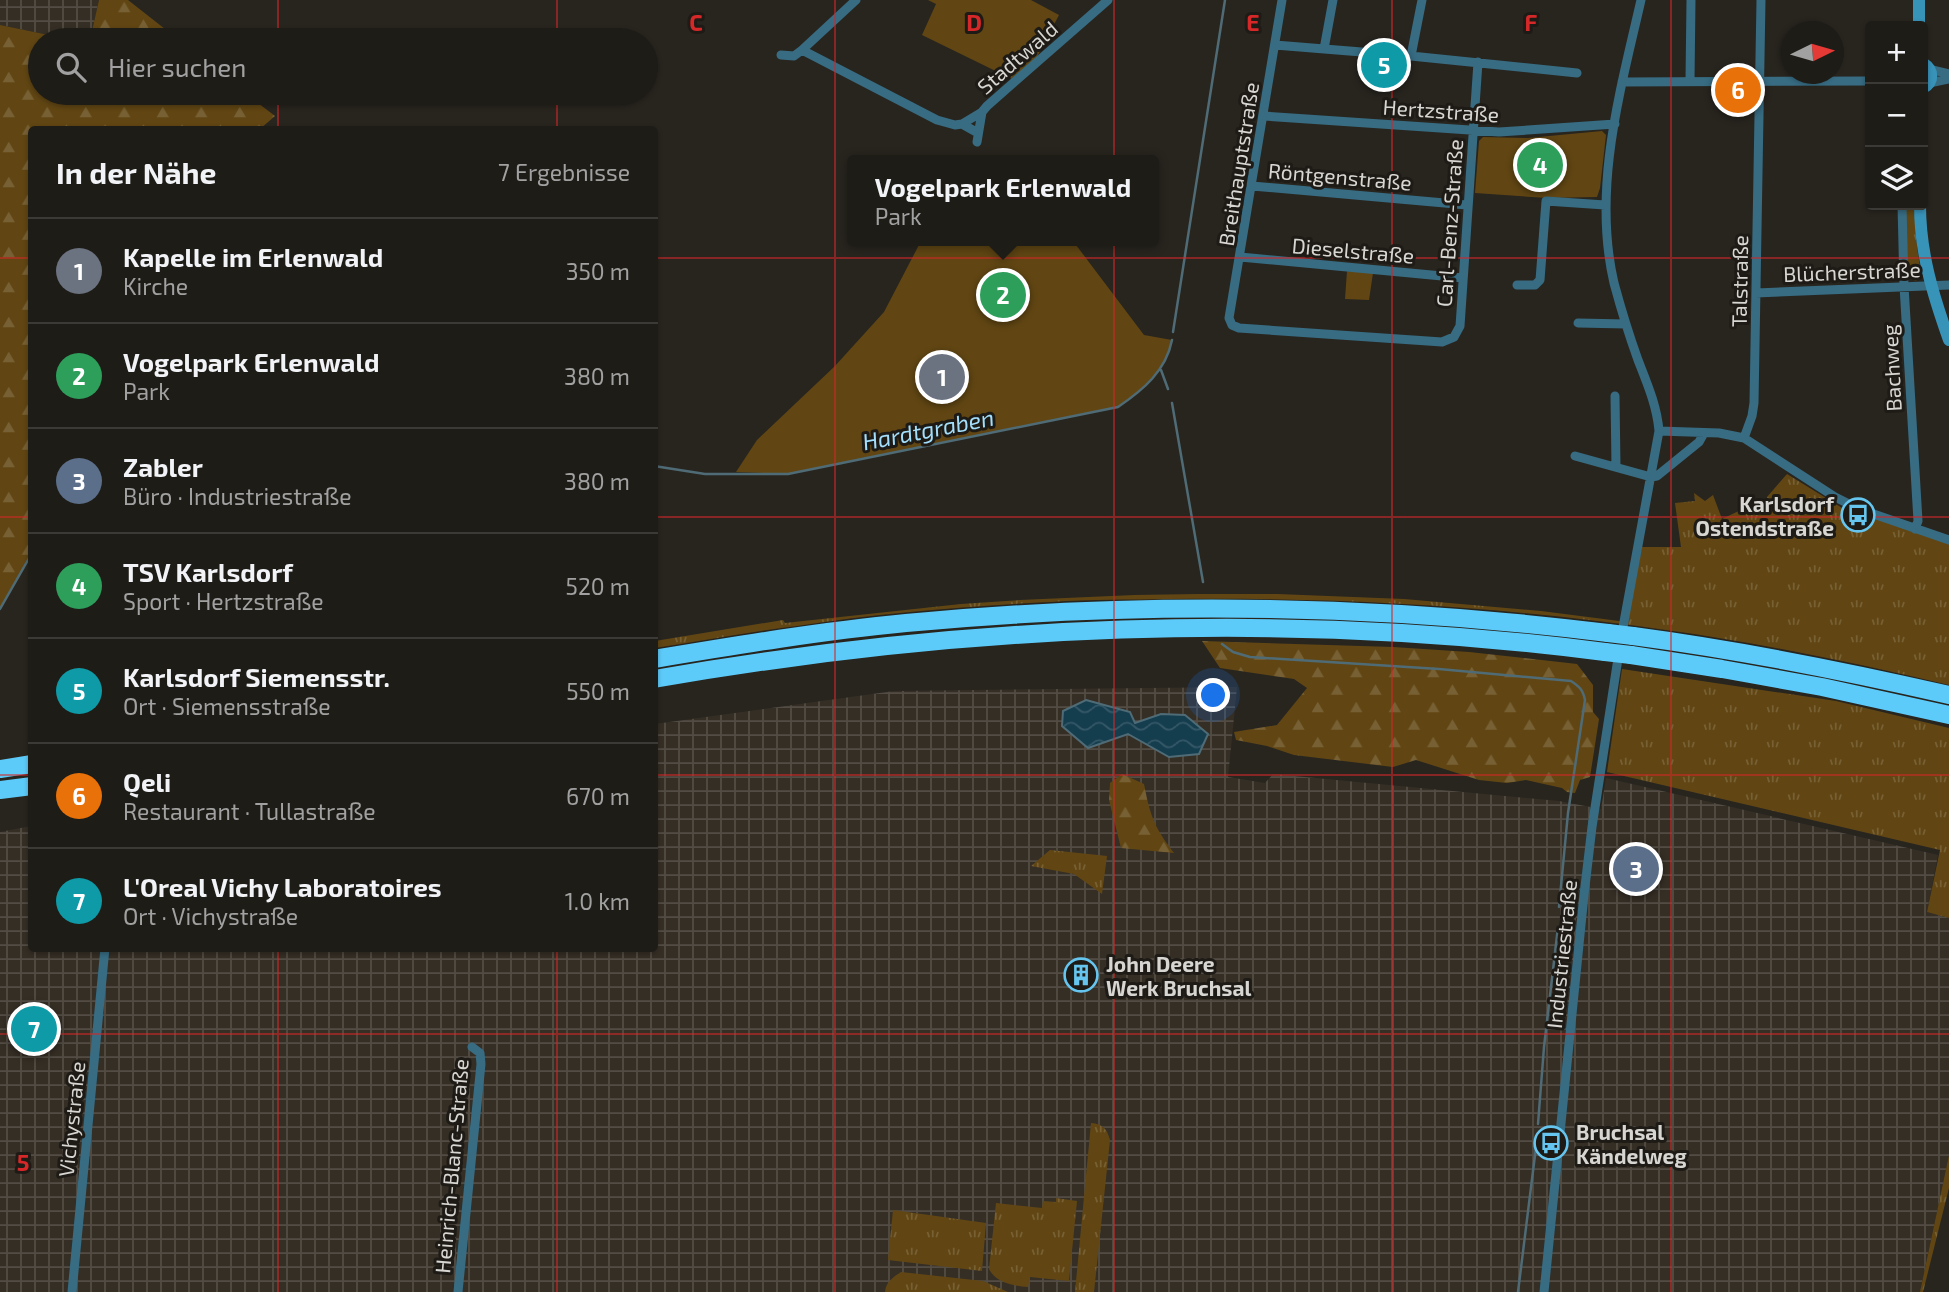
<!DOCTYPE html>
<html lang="de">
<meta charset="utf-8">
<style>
:root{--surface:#1e1c17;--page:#262520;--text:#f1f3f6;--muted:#a1a1a1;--line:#3c3a36;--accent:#8c9099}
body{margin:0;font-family:"Exo 2",sans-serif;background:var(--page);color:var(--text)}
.controls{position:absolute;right:21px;top:21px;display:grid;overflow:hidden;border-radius:7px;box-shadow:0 2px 5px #0004}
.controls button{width:63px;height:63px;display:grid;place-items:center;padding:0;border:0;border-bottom:2px solid var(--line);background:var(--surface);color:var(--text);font:35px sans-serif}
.compass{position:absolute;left:1781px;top:21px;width:63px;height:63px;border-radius:50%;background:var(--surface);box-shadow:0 2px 5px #0004;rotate:85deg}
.you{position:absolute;left:1214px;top:696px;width:24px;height:24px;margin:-18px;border:5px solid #fff;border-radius:50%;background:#1a73e8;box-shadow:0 0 0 10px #1a73e833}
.badge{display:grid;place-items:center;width:46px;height:46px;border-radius:50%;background:var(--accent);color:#fff;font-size:23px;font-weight:700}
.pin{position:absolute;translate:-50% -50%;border:4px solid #fff;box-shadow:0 2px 7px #0006}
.popup{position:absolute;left:847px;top:155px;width:312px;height:91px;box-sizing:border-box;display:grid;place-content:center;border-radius:7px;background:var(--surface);filter:drop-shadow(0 2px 5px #0005);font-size:23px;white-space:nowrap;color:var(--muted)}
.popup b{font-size:26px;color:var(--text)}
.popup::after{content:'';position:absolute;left:50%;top:100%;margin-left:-14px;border:14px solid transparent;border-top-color:var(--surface)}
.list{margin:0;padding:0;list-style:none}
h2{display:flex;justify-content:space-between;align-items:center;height:91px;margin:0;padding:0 28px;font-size:30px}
h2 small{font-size:23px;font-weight:400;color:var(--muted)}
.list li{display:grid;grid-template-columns:46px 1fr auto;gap:21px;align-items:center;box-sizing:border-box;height:105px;padding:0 28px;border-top:2px solid var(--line)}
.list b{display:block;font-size:26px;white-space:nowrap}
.list p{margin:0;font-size:23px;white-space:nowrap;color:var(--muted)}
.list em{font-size:23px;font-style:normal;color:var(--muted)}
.icon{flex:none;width:38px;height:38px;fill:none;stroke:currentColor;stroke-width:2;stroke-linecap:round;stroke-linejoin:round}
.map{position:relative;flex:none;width:1949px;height:1292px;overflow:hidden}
.search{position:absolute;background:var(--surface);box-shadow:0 2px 5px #0004;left:28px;top:28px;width:630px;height:77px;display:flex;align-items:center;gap:18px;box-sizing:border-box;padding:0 24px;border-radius:38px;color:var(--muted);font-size:26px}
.panel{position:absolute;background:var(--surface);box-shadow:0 2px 5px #0004;left:28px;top:126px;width:630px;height:826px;border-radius:7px}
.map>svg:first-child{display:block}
.industrial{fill:url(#industrial-grid)}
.grass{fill:url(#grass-tufts)}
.forest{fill:url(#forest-firs)}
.green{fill:#614613}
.water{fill:url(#water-waves);stroke:#4f6b76;stroke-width:2}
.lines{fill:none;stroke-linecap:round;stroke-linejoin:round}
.stream{stroke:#4f6b76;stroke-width:2.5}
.street{stroke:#376c83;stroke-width:9}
.secondary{stroke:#3893b9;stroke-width:12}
.highway{stroke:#5dcbfa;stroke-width:18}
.highway-bridge{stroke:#5dcbfa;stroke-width:18}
.grid{fill:none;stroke:#d62828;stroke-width:2;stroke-opacity:0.55}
.labels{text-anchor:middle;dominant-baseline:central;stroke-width:6;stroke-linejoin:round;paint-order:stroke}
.street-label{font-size:21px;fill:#d8d6d2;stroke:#1e1b16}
.poi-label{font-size:21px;font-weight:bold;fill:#d8d6d2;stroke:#1e1b16;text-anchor:start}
.water-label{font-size:23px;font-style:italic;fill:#a3defa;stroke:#1e1b16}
.grid-label{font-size:23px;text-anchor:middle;font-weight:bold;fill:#d62828;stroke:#1e1b16;stroke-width:6;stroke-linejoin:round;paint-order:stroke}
</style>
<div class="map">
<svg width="1949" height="1292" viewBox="0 0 1949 1292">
<defs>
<pattern id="industrial-grid" width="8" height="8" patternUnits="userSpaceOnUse" patternTransform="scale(1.75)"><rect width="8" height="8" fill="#352e25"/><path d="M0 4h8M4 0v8" fill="none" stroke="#524c44"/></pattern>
<pattern id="grass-tufts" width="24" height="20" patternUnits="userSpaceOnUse" patternTransform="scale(1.75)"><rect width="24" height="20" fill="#614613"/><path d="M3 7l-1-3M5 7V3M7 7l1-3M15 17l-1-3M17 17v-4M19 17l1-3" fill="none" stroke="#776034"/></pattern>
<pattern id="forest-firs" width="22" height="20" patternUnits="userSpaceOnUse" patternTransform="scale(1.75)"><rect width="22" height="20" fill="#614613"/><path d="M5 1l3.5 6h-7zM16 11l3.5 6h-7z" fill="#776034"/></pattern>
<pattern id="water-waves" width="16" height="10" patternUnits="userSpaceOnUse" patternTransform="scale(1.75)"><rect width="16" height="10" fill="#143d4e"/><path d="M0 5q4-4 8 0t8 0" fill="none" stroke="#355867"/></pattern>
</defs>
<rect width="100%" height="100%" fill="#28251f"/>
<path class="industrial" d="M0,0H99L90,40H73L0,25Z
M1237,687L1228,777L1265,783L1273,774L1559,801L1601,809L1606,778L1938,855L1927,912L1949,918V1155L1920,1292H0V832L31,826L32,948H654L655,724L894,691Z"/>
<path class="grass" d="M1905,205H1914L1917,247L1921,273V276L1916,281L1908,278Z
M1787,474L1847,511L1859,509L1949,540V685C1855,663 1761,643 1666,630C1501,606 1336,597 1169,599C1130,600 1091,599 1051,602C967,606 881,613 797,626C749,632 702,641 655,648V641L783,620L785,623L961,604L1020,600L1135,595L1199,594H1277L1404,599L1541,611L1627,622L1642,547H1681L1675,503L1695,501L1694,493L1705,501L1713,495L1722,519L1766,498L1771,508L1767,497Z
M1622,669L1836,701L1949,728V918L1927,912L1940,850L1607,772Z
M1050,850L1107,856L1102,894L1074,874L1031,866Z
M1091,1123C1103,1124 1107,1129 1110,1140L1094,1292H1075Z
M1949,1155V1188L1923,1292H1920Z
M1056,1198L1077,1201L1069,1281L1030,1277L1028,1287C1014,1286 996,1283 989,1269L996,1203L1042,1208L1043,1201L1056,1202Z
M893,1210L986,1223L982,1271L888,1260Z
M901,1272L983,1281L1008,1292H885C886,1282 893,1277 901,1272Z"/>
<path class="forest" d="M99,0H128L179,40H90Z
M0,25L73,40H40V93H245L275,116L260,129L32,130L31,553L0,609Z
M1202,641L1393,647L1469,652L1577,664L1593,685V712L1599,719L1590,777L1580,780L1575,793L1567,792L1562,788L1526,780L1507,783L1479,780L1416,760L1393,767L1294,755L1267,746L1236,740L1234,732L1277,725L1307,688L1294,679L1220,668Z
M1122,774L1144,784C1150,815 1154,827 1174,853L1121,848L1109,800L1110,783Z"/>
<path class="green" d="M928,0H1031L1059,15L1037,57L1012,79L922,35L936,4Z
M1602,131L1606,135L1600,188L1597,197L1547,198L1475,193L1479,141L1483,137L1528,138Z
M921,241H1073L1144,335L1172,340C1164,373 1145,389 1118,407L788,474L736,472L757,440L835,366L884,312Z
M1347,271L1373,273L1369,300L1345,299Z"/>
<path class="water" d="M1086,700L1130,712L1135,723L1161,714L1185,715L1208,734L1199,754L1169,757L1128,734L1088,748L1062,726L1063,711Z"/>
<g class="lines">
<path class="stream" d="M1173,332L1225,0
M1161,370L1168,389
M1172,403L1203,582
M654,466L705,474H788L1118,407C1143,390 1166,371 1172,340
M0,609L32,553
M1222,644L1233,652L1250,657L1439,669L1571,681C1580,687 1583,690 1585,700L1568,813L1559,907
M1538,1124L1544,1047L1558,927
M1518,1292L1536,1147"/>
<path class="street" d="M1282,0L1229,318L1232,325L1239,328L1442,342L1454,337L1460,326L1478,62
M1275,45L1411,56L1577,73
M1324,49L1333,0
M802,50L856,0
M781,55L794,56L802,50L937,120L955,125L962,124
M1411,56L1422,0
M1929,69L1949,74
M1690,81L1691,0
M1622,82L1870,81
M1929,83L1949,79
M1264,116L1499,132L1615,124
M978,133L962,124L982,112
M977,142L982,112L987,106L1108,0
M1252,186L1467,205
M1902,205L1904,286L1918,521L1915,529
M1240,257L1463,278
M1517,285H1535L1540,280L1546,201L1605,205
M1756,293L1949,285
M1578,323L1626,324
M1615,396L1616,467
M1659,431L1719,433L1744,438L1835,497L1859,509L1949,540
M1744,438L1752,416L1754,403L1761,0
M1575,456L1651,477
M1651,477L1657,476L1699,442L1704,433
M1621,638L1659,431C1657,406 1647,383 1638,360C1629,335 1621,309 1614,283C1592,189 1620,92 1641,0
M72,1292L105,948
M458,1292L481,1064L480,1053L472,1047
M1544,1292L1584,895L1592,827L1619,652"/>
<path class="secondary" d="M1919,0V26
M1923,63C1934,70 1934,82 1923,88
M1920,205C1920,253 1933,295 1949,340"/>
<path class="highway" d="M1633,636C1739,650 1844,671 1949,695
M1631,655L1722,669L1822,687L1949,715
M654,659C738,645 822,631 906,623C1140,601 1374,604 1608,633
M654,679C969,624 1289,611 1605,652
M0,769L32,764
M0,790L32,786"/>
<path class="highway-bridge" d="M1608,633L1633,636
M1605,652L1631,655"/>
</g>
<path class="grid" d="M278,0V40M557,0V40M835,0V1292M1114,0V1292M1392,0V1292M1671,0V1292M278,93V130M557,93V130M0,258H32M654,258H1949M0,517H32M654,517H1949M0,775H32M654,775H1949M278,948V1292M557,948V1292M0,1034H1949"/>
<defs>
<symbol id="bus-ring" viewBox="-11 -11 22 22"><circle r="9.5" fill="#1e1b16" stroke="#65c5ef" stroke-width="1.5"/><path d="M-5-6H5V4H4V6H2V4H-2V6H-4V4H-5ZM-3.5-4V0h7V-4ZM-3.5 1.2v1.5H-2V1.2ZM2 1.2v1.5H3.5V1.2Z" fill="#65c5ef"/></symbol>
<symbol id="building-ring" viewBox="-11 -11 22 22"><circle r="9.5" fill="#1e1b16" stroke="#65c5ef" stroke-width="1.5"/><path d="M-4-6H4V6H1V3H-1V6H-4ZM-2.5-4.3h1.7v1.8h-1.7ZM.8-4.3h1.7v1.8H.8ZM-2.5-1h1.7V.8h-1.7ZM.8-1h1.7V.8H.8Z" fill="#65c5ef"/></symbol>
</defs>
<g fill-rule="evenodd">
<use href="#bus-ring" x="1839" y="496" width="38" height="38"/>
<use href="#building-ring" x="1062" y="956" width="38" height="38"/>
<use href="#bus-ring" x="1532" y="1124" width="38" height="38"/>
</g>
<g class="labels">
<g class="street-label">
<text transform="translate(1017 57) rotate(-41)">Stadtwald</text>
<text transform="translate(1441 110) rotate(4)">Hertzstraße</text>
<text transform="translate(1238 164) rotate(-81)">Breithauptstraße</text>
<text transform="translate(1340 176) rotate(5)">Röntgenstraße</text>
<text transform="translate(1449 223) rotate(-86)">Carl-Benz-Straße</text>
<text transform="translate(1353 250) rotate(5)">Dieselstraße</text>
<text transform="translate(1852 271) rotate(-2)">Blücherstraße</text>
<text transform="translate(1739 281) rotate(-89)">Talstraße</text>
<text transform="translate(1891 368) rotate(-93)">Bachweg</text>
<text transform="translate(1561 954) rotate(-84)">Industriestraße</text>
<text transform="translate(71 1119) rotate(-84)">Vichystraße</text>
<text transform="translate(451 1166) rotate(-85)">Heinrich-Blanc-Straße</text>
</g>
<g class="poi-label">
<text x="1834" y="503" text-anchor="end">Karlsdorf<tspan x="1834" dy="24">Ostendstraße</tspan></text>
<text x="1106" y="963">John Deere<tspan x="1106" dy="24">Werk Bruchsal</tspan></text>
<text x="1576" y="1131">Bruchsal<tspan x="1576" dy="24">Kändelweg</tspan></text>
</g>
<g class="water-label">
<text transform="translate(928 429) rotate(-11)">Hardtgraben</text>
</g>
</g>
<g class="grid-label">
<text x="696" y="31">C</text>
<text x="974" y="31">D</text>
<text x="1253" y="31">E</text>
<text x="1531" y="31">F</text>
<text x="23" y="1171">5</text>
</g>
</svg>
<div class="controls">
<button>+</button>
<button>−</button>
<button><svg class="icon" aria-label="layers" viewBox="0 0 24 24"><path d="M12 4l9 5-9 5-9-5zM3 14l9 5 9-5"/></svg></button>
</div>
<svg class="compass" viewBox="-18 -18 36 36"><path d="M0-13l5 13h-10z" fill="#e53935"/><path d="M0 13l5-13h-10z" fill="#a1a1a1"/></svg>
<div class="you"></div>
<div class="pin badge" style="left:942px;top:377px;background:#6b7280">1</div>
<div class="pin badge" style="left:1003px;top:295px;background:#2e9e5b">2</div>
<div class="popup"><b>Vogelpark Erlenwald</b>Park</div>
<div class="pin badge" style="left:1636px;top:869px;background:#5c6f8a">3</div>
<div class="pin badge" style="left:1540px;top:165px;background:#2e9e5b">4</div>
<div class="pin badge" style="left:1384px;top:65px;background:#0f9aa8">5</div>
<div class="pin badge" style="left:1738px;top:90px;background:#e8710a">6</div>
<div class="pin badge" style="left:34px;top:1029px;background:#0f9aa8">7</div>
<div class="search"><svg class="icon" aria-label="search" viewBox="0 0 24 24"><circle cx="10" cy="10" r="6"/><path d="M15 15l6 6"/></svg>Hier suchen</div>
<section class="panel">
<h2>In der Nähe<small>7 Ergebnisse</small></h2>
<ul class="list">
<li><span class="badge" style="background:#6b7280">1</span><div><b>Kapelle im Erlenwald</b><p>Kirche</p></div><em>350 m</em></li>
<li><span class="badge" style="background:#2e9e5b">2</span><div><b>Vogelpark Erlenwald</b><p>Park</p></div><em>380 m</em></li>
<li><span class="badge" style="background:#5c6f8a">3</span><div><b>Zabler</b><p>Büro · Industriestraße</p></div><em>380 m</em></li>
<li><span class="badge" style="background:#2e9e5b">4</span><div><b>TSV Karlsdorf</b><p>Sport · Hertzstraße</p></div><em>520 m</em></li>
<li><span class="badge" style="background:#0f9aa8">5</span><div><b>Karlsdorf Siemensstr.</b><p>Ort · Siemensstraße</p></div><em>550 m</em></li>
<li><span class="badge" style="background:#e8710a">6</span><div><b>Qeli</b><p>Restaurant · Tullastraße</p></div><em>670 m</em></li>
<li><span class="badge" style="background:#0f9aa8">7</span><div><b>L'Oreal Vichy Laboratoires</b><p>Ort · Vichystraße</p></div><em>1.0 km</em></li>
</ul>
</section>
</div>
